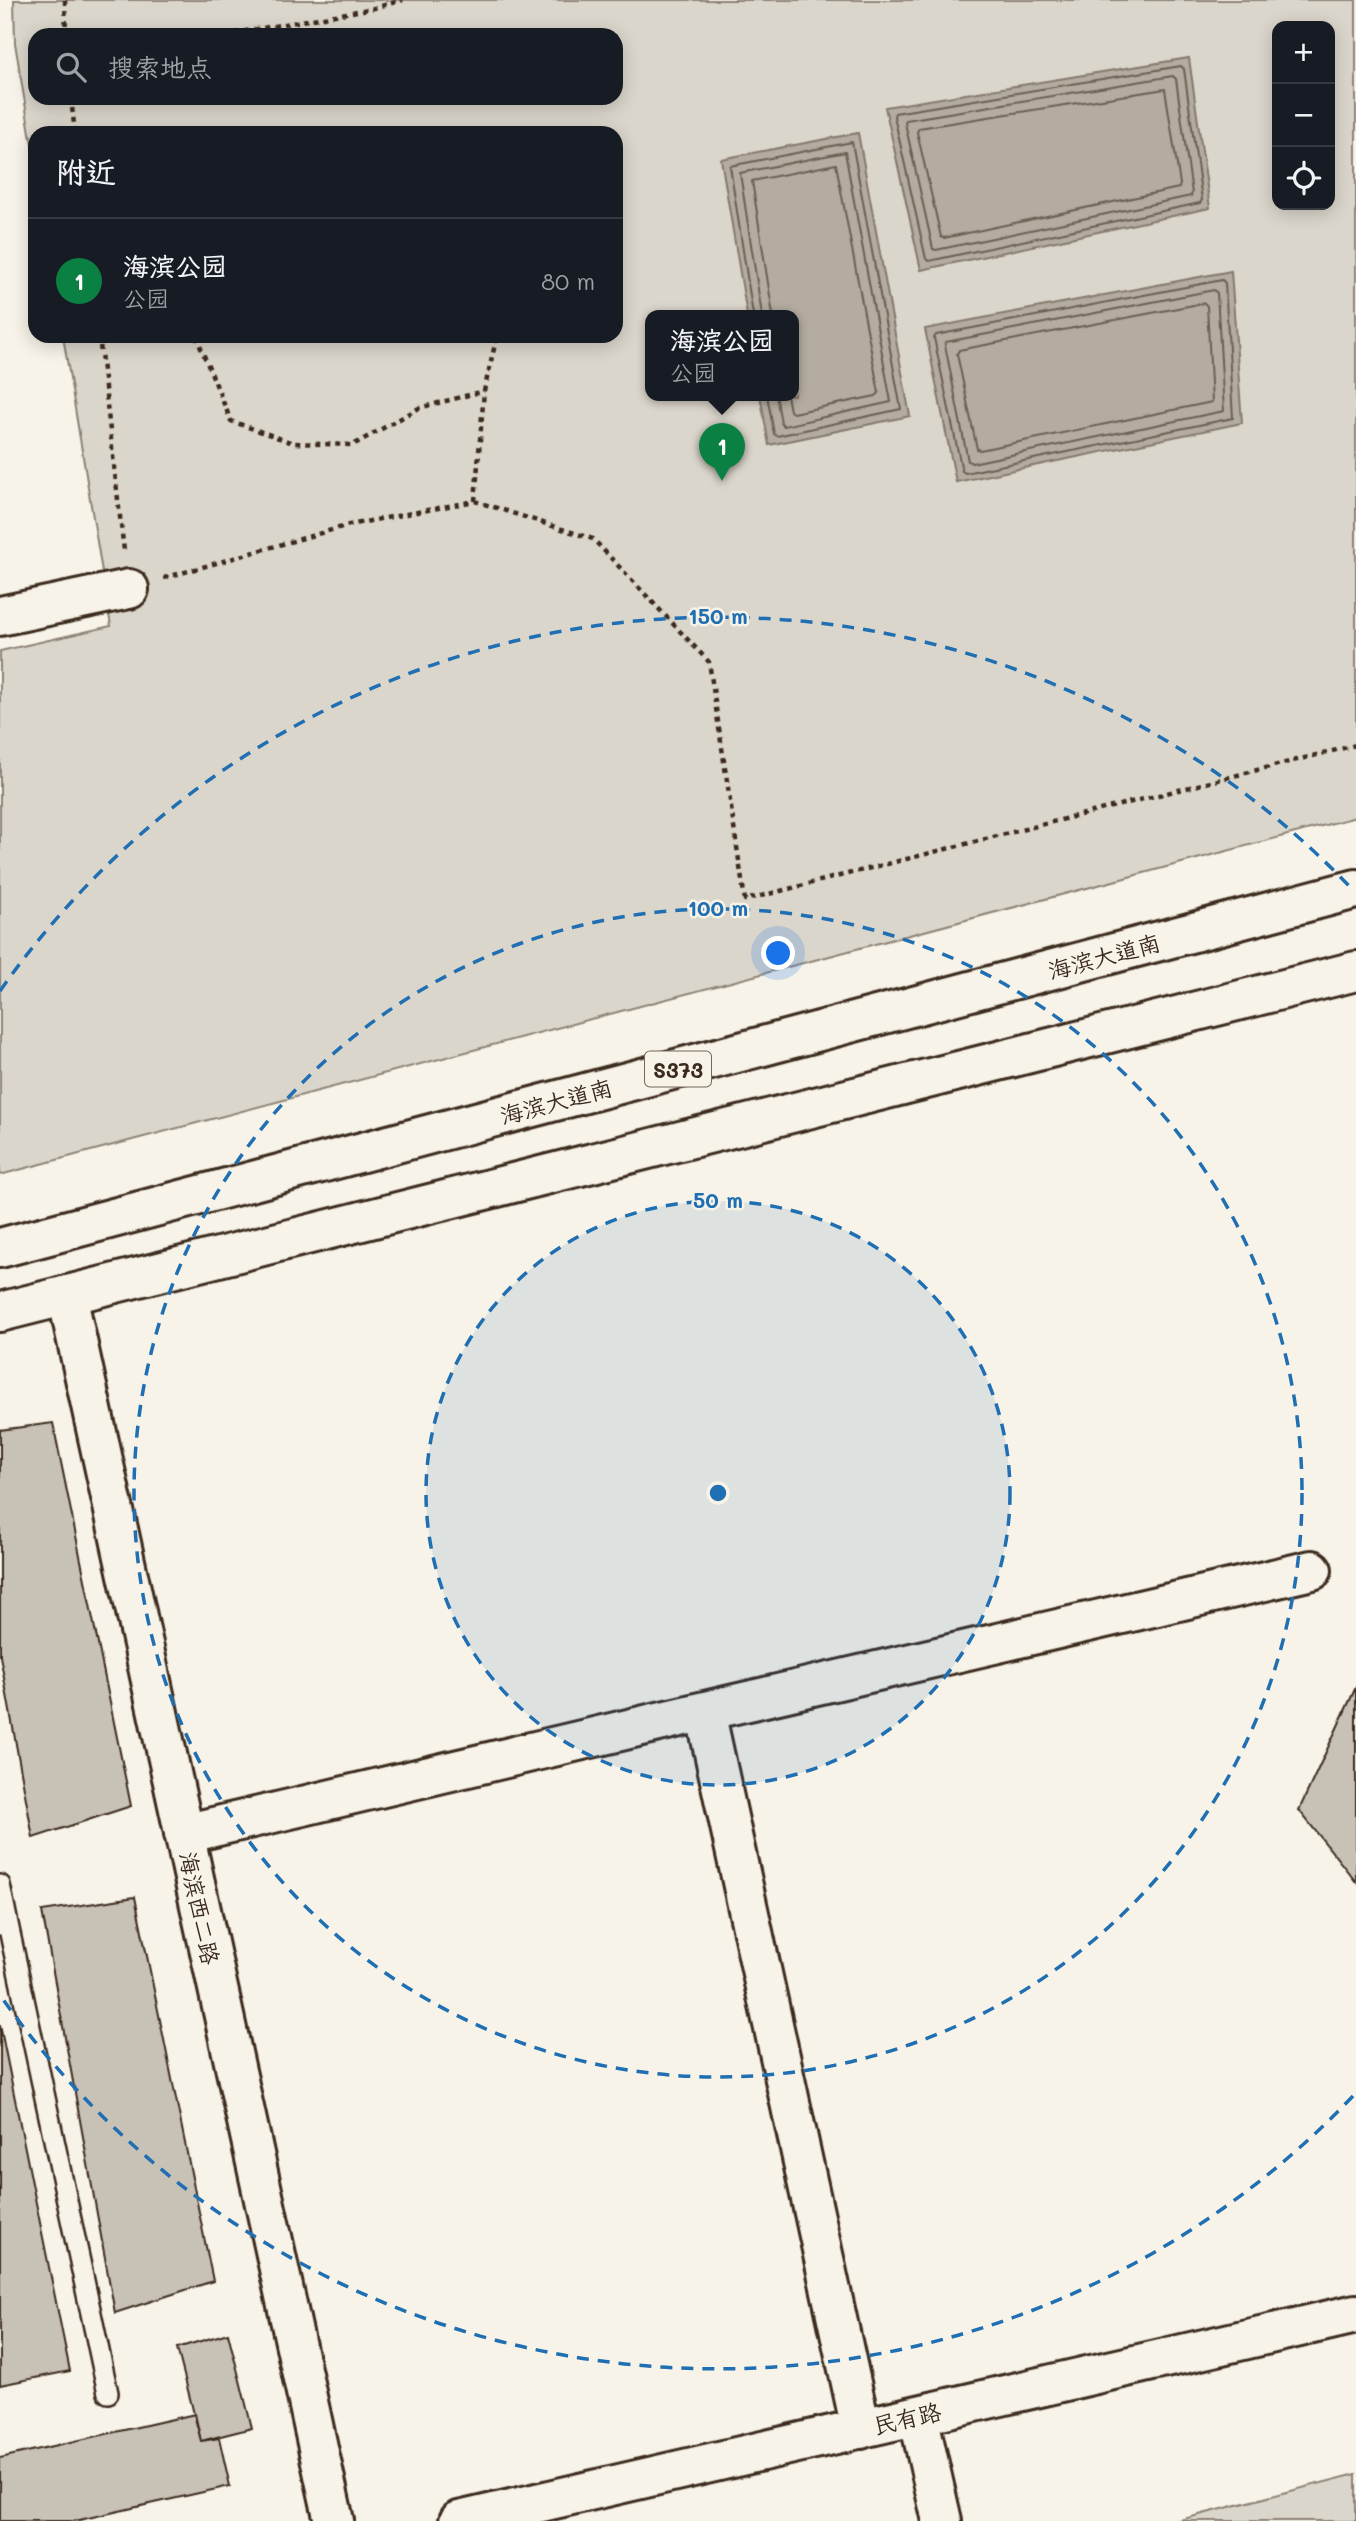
<!DOCTYPE html>
<html lang="zh">
<meta charset="utf-8">
<style>
:root{--surface:#171b24;--page:#20242c;--text:#f1f3f6;--muted:#9ea1a6;--line:#363941;--accent:#0b8043}
body{margin:0;font-family:Mali,"LXGW WenKai TC",sans-serif;background:var(--page);color:var(--text)}
.controls{position:absolute;right:21px;top:21px;display:grid;overflow:hidden;border-radius:14px;box-shadow:0 4px 18px #0003}
.controls button{width:63px;height:63px;display:grid;place-items:center;padding:0;border:0;border-bottom:2px solid var(--line);background:var(--surface);color:var(--text);font:35px sans-serif}
.you{position:absolute;left:779px;top:954px;width:24px;height:24px;margin:-18px;border:5px solid #fff;border-radius:50%;background:#1a73e8;box-shadow:0 0 0 10px #1a73e833}
.badge{display:grid;place-items:center;width:46px;height:46px;border-radius:50%;background:var(--accent);color:#fff;font-size:23px;font-weight:700}
.pin{position:absolute;translate:-50% -58px;filter:drop-shadow(0 2px 4px #0008)}
.pin::after{content:'';position:absolute;top:37px;width:24px;height:21px;background:inherit;clip-path:polygon(0 0,100% 0,50% 100%)}
.popup{position:absolute;left:645px;top:310px;width:154px;height:91px;box-sizing:border-box;display:grid;place-content:center;border-radius:14px;background:var(--surface);filter:drop-shadow(0 2px 5px #0005);font-size:23px;white-space:nowrap;color:var(--muted)}
.popup b{font-size:26px;color:var(--text)}
.popup::after{content:'';position:absolute;left:50%;top:100%;margin-left:-14px;border:14px solid transparent;border-top-color:var(--surface)}
.list{margin:0;padding:0;list-style:none}
h2{display:flex;justify-content:space-between;align-items:center;height:91px;margin:0;padding:0 28px;font-size:30px}
h2 small{font-size:23px;font-weight:400;color:var(--muted)}
.list li{display:grid;grid-template-columns:46px 1fr auto;gap:21px;align-items:center;box-sizing:border-box;height:126px;padding:0 28px;border-top:2px solid var(--line)}
.list b{display:block;font-size:26px;white-space:nowrap}
.list p{margin:0;font-size:23px;white-space:nowrap;color:var(--muted)}
.list em{font-size:23px;font-style:normal;color:var(--muted)}
.icon{flex:none;width:38px;height:38px;fill:none;stroke:currentColor;stroke-width:2;stroke-linecap:round;stroke-linejoin:round}
.map{position:relative;flex:none;width:1356px;height:2521px;overflow:hidden}
.search{position:absolute;background:var(--surface);box-shadow:0 4px 18px #0003;left:28px;top:28px;width:595px;height:77px;display:flex;align-items:center;gap:18px;box-sizing:border-box;padding:0 24px;border-radius:21px;color:var(--muted);font-size:26px}
.panel{position:absolute;background:var(--surface);box-shadow:0 4px 18px #0003;left:28px;top:126px;width:595px;height:217px;border-radius:21px}
.map>svg:first-child{display:block}
.green{fill:#dbd6cb;stroke:#8b8074;stroke-width:2;fill-rule:evenodd}
.water{fill:#b4aca0;stroke:#84786c;stroke-width:2}
.lines{fill:none;stroke-linecap:round;stroke-linejoin:round}
.shore{stroke:#6b5e52;stroke-width:2}
.building{fill:#c8c1b6;stroke:#3b2a1e;stroke-width:2}
.lane-casing{stroke:#3b2a1e;stroke-width:24}
.street-casing{stroke:#3b2a1e;stroke-width:44}
.primary-casing{stroke:#3b2a1e;stroke-width:44}
.path{stroke:#3b2a1e;stroke-width:4.5;stroke-dasharray:5 5;stroke-linecap:butt}
.lane{stroke:#f7f3e8;stroke-width:19}
.street{stroke:#f7f3e8;stroke-width:38}
.primary{stroke:#f7f3e8;stroke-width:38}
.ring{fill:none;stroke:#1f6fb2;stroke-width:3.5;stroke-dasharray:12 9}
.labels{text-anchor:middle;dominant-baseline:central;stroke-width:5;stroke-linejoin:round;paint-order:stroke}
.shield{fill:#f7f3e8;stroke:#73665b;stroke-width:2}
.shield-label{font-size:21px;font-weight:bold;fill:#3b2a1e}
.street-label{font-size:23px;fill:#3b2a1e;stroke:#f7f3e8}
.centre{fill:#1f6fb2;stroke:#f7f3e8;stroke-width:3.5}
.ring-label{font-size:21px;text-anchor:middle;font-weight:bold;fill:#1f6fb2;stroke:#f7f3e8;stroke-width:5;stroke-linejoin:round;paint-order:stroke}
</style>
<div class="map">
<svg width="1356" height="2521" viewBox="0 0 1356 2521">
<rect width="100%" height="100%" fill="#f7f3e8"/>
<filter id="ink" filterUnits="userSpaceOnUse"><feTurbulence type="fractalNoise" baseFrequency=".0143" numOctaves="2"/><feDisplacementMap in="SourceGraphic" scale="14" xChannelSelector="R" yChannelSelector="G"/><feConvolveMatrix kernelMatrix="1 2 1 2 8 2 1 2 1" color-interpolation-filters="sRGB"/></filter>
<g filter="url(#ink)">
<path class="green" d="M14,0H1356V817L0,1175V651L111,626L63,336H616V133H35V163L15,43ZM1277,26H1330V205H1277ZM35,35H616V98H35ZM650,315H794V395H650Z
M1356,2474V2521H1176Z"/>
<path class="water" d="M1189,58L1210,208L921,270L885,107Z
M858,133L910,416L769,445L760,395H794V315H747L721,159Z
M1231,271L1242,423L956,482L925,329Z"/>
<g class="lines">
<path class="shore" d="M1181,66L1184,69L1202,200L1200,203L929,261L926,259L894,116L895,113Z
M1173,76L1176,79L1192,193L1191,196L936,250L933,249L905,123L906,120Z
M1165,89L1180,184L1179,188L944,238L941,237L917,132L919,128Z
M1222,280L1225,283L1233,418L965,473L962,471L934,338L936,335Z
M1214,290L1217,293L1224,411L972,463L968,461L945,345L946,342Z
M1204,303L1207,306L1212,402L980,450L977,449L957,354L959,350Z
M753,315L730,166L852,142L901,409L777,436L774,434L767,395
M762,315L740,173L845,152L891,402L784,426L781,423L776,395
M773,315L752,181L836,164L879,393L876,396L793,413L790,411L787,395"/>
</g>
<path class="building" d="M53,1423L131,1806L33,1838L0,1656V1430Z
M1356,1687V1882L1299,1810Z
M135,1897L213,2281L115,2313L42,1911Z
M0,2025L70,2371L0,2385Z
M228,2333L252,2428L201,2441L177,2348Z
M195,2414L201,2441L219,2438L230,2486L75,2521H0V2458Z"/>
<g class="lines">
<defs>
<path id="lane" d="M0,1885L8,1924L0,1926
M8,1924L108,2393"/>
<path id="street" d="M0,616L129,589
M67,1295L334,2521
M705,1711L1312,1570
M184,1834L705,1711L861,2429
M918,2415L942,2521
M459,2521L1356,2314"/>
<path id="primary" d="M0,1248L1356,889
M0,1312L1356,971"/>
</defs>
<use href="#lane" class="lane-casing"/>
<use href="#street" class="street-casing"/>
<use href="#primary" class="primary-casing"/>
<path class="path" d="M65,0L66,35
M224,35L374,8L403,0
M71,98L75,133
M99,336L124,551
M196,336L231,421L293,443L353,445L419,408L484,391
M475,501L484,391L497,336
M164,578L349,525L475,501L593,539L709,662L745,900L1356,745"/>
<use href="#lane" class="lane"/>
<use href="#street" class="street"/>
<use href="#primary" class="primary"/>
</g>
</g>
<circle cx="718" cy="1493" r="292" fill="#1f6fb2" fill-opacity=".12"/>
<g class="ring">
<circle cx="718" cy="1493" r="292"/>
<circle cx="718" cy="1493" r="584"/>
<path d="M1353 2096A876 876 0 0 1 0 1995M0 991A876 876 0 0 1 1353 890"/>
</g>
<g class="labels">
<rect class="shield" x="645" y="1051.5" width="66" height="35" rx="5"/>
<g class="shield-label">
<text x="678" y="1069">S373</text>
</g>
<g class="street-label">
<text transform="translate(1104 956) rotate(-15)">海滨大道南</text>
<text transform="translate(556 1101) rotate(-15)">海滨大道南</text>
<text transform="translate(200 1908) rotate(78)">海滨西二路</text>
<text transform="translate(907 2418) rotate(-13)">民有路</text>
</g>
</g>
<circle cx="718" cy="1493" r="10" class="centre"/>
<g class="ring-label">
<text x="718" y="624">150 m</text>
<text x="718" y="916">100 m</text>
<text x="718" y="1208">50 m</text>
</g>
</svg>
<div class="controls">
<button>+</button>
<button>−</button>
<button><svg class="icon" aria-label="locate" viewBox="0 0 24 24"><circle cx="12" cy="12" r="6"/><path d="M12 2v4M12 18v4M2 12h4M18 12h4"/></svg></button>
</div>
<div class="you"></div>
<div class="pin badge" style="left:722px;top:481px">1</div>
<div class="popup"><b>海滨公园</b>公园</div>
<div class="search"><svg class="icon" aria-label="search" viewBox="0 0 24 24"><circle cx="10" cy="10" r="6"/><path d="M15 15l6 6"/></svg>搜索地点</div>
<section class="panel">
<h2>附近<small></small></h2>
<ul class="list">
<li><span class="badge">1</span><div><b>海滨公园</b><p>公园</p></div><em>80 m</em></li>
</ul>
</section>
</div>
